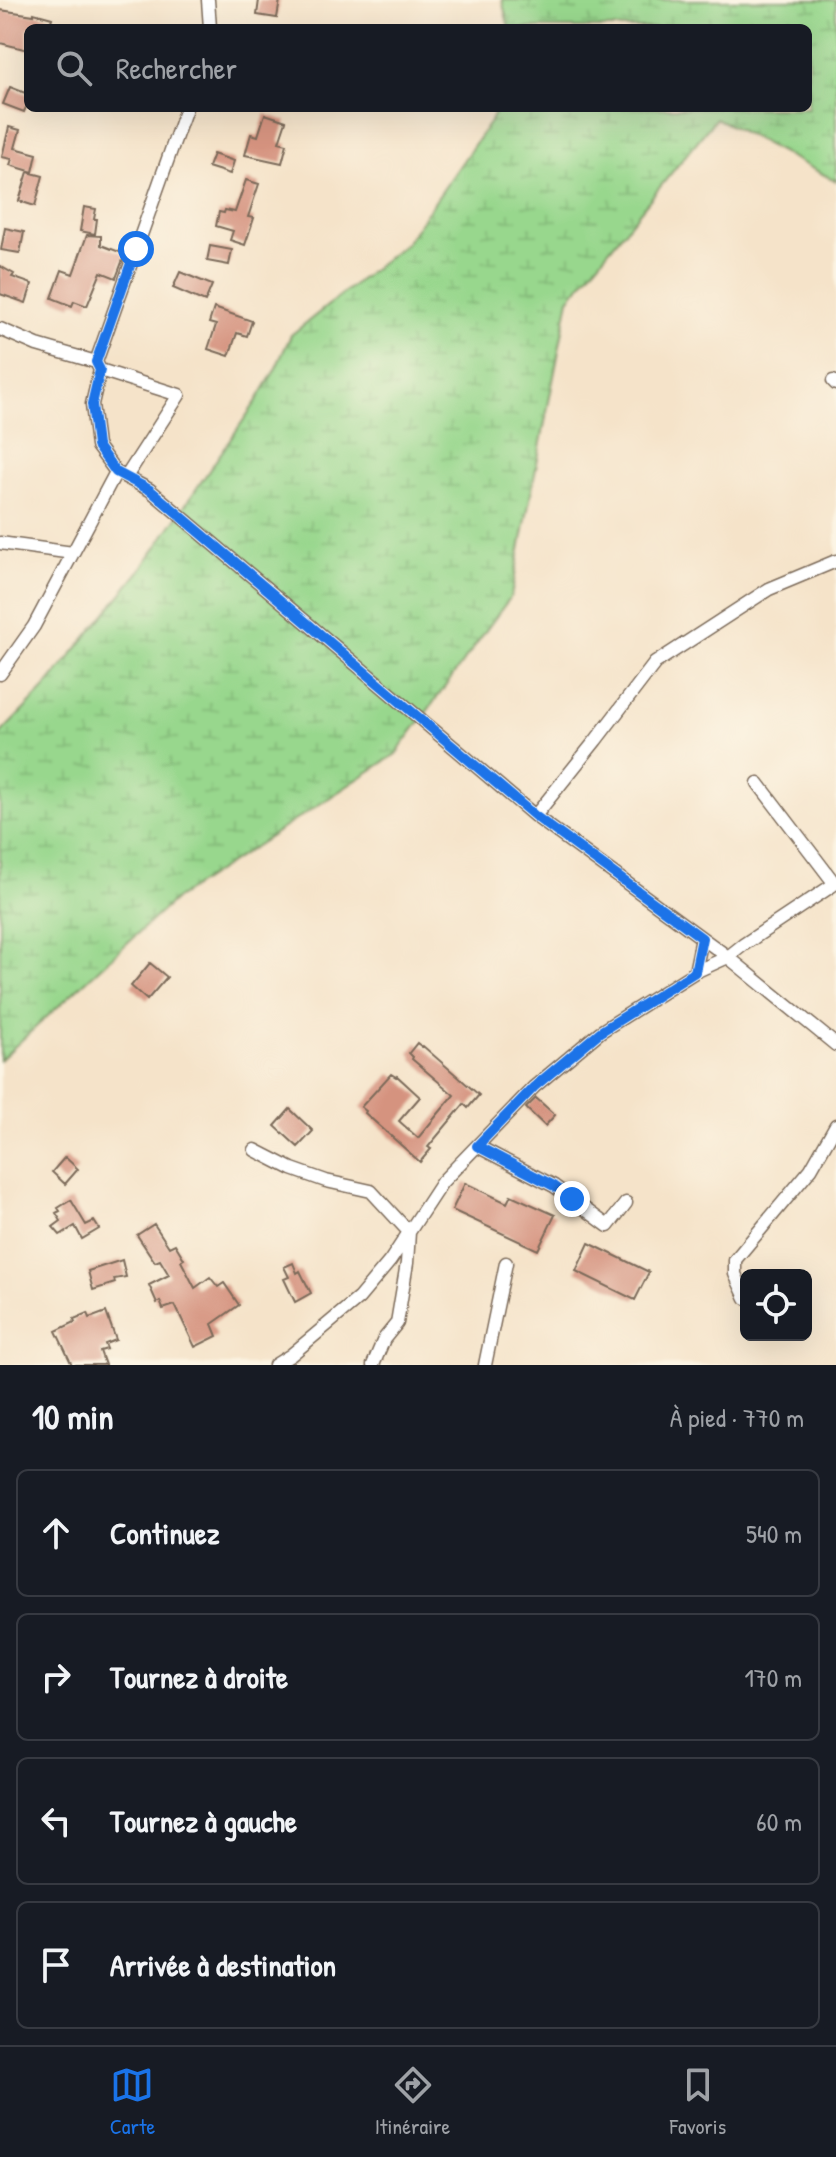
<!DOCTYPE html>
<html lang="fr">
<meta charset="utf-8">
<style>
:root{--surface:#171b24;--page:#242831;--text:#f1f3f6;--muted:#9ea1a6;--line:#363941;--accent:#1a73e8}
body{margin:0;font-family:"Patrick Hand",sans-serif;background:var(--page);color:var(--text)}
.controls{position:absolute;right:24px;bottom:24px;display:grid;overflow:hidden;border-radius:12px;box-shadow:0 8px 32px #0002}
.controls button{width:72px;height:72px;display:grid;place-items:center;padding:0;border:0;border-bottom:2px solid var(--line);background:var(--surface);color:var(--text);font:40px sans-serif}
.stop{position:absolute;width:24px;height:24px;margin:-18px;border:6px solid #1a73e8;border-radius:50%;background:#fff}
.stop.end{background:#1a73e8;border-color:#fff;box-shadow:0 2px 8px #0008}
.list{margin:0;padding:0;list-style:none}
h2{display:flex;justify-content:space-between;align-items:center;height:104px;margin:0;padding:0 32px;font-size:34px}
h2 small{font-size:26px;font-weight:400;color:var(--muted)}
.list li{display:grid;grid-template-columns:52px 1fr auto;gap:24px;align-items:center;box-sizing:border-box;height:128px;margin:0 16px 16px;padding:0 16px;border:2px solid var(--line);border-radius:12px}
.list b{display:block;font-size:30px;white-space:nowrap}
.list em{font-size:26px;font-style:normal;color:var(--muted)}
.icon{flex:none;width:44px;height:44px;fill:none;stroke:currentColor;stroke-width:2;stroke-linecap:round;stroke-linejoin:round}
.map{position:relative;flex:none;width:836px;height:1365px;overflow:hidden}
.search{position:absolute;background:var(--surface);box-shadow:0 8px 32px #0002;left:24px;right:24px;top:24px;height:88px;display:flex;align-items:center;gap:20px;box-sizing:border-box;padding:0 28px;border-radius:12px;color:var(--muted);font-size:30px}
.sheet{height:680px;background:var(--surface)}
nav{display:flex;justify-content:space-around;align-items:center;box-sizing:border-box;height:112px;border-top:2px solid var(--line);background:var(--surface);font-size:22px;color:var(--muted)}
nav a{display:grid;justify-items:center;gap:4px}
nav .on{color:var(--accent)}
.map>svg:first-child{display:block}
.wetland{fill:url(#wetland-marsh);stroke:#6a8056;stroke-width:2}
.building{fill:#d5937f}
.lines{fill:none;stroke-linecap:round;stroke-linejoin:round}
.minor-casing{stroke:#7c6b5a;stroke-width:15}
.minor{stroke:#fff;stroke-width:12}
.route{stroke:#1a73e8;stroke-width:10}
</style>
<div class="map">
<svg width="836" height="1365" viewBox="0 0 836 1365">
<defs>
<pattern id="wetland-marsh" width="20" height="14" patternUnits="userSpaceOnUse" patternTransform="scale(2)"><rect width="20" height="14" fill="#98d78d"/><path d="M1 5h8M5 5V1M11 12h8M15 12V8" fill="none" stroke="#84b979"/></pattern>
</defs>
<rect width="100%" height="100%" fill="#fcf5e5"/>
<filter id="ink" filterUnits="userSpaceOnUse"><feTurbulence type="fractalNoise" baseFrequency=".0125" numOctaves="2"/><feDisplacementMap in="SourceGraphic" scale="16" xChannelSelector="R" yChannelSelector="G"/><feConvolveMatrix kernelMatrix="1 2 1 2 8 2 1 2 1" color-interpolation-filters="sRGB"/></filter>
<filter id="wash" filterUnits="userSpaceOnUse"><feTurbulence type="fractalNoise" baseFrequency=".006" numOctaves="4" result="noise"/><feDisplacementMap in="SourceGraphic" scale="32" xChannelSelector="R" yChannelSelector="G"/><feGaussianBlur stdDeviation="1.8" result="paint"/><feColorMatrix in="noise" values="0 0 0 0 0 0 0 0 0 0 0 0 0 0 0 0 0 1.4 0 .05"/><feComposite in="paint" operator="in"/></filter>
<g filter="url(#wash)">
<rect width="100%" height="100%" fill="#f5e3c9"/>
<path class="wetland" d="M502,0H836V181L716,118L569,299L511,596L396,754L175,899L0,1060V734L44,689L140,571L256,402L275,370L291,335L406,243L492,119L497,108H808V28H509Z"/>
<g id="blocks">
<path class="building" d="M259,0H280L277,18L257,15Z
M0,10L34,15V13L52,18L49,28H28V50L0,43Z
M10,87L28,94V102L24,112L3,104Z
M265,114L286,121L279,142L287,144L282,163L245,155L251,134L258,136Z
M9,127L20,130L15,148L37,154L33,172L10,165L12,159L2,157Z
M213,154L234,161L230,174L208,167Z
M28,172L43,176L35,206L19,201Z
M246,180L259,184L248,217L254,218L245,245L230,240L233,231L216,226L219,212L224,213L225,210L235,212Z
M84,207L96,209L94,219H97L95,234L80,231Z
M5,228L24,232L20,253L1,250Z
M87,235L101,236V245L125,254L116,278L101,272L87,306L74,301L72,306L52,298L62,270L73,274Z
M210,246L232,250L229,265L207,261Z
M0,266L14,274L12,277L32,284L26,303L0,294Z
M180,272L212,285L205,302L173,288Z
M214,308L252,321L247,336L237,333L229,356L208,349L216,325L209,323Z
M150,963L167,977L147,1000L131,986Z
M417,1043L422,1047L423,1046L479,1095L468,1108L464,1104L428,1147L431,1149L420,1162L365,1113L366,1111L361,1107L391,1074L396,1077L397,1076L420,1097L399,1121L418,1138L454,1095L412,1059L413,1057L409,1053Z
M536,1098L555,1115L545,1126L526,1108Z
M290,1109L313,1131L298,1147L275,1126Z
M65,1157L78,1169L65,1184L52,1172Z
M465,1183L507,1203L511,1195L555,1215L538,1250L452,1210Z
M71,1200L86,1225L94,1221L99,1229L82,1239L75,1226L60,1235L53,1227L61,1221L56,1213L60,1211L58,1208Z
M154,1224L169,1247L175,1244L184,1259L181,1261L195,1288L210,1277L218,1287L224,1283L239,1305L212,1324L217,1336L195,1347L175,1305L163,1309L160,1301L157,1303L149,1285L169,1275L160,1260L155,1262L137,1235Z
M589,1243L649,1272L635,1300L576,1271Z
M122,1260L126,1277L114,1279L115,1283L93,1290L88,1271Z
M293,1263L297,1273L300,1271L311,1293L295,1302L284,1279L289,1277L284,1267Z
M106,1312L116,1340L105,1344L107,1349L100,1351L105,1365H72L56,1331L75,1322L74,1319L88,1313L90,1318Z"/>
</g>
</g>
<g filter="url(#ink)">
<use href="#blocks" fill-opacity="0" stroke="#7c6b5a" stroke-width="2"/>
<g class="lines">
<defs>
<path id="minor" d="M208,0L210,28
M0,329L37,345L96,362
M100,370L179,395L126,477
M833,381L836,384
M116,472L150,490L535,816L728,957L836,1045
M0,543L73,553
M0,674L34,626L116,472L97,446L92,404L100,370L96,362L186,108
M758,783L835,884
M535,816L596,740L655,663L769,589L836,561
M695,972L702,938
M477,1146L554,1186L608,1226L626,1203
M255,1150L292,1169L326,1181L371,1191L409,1232L407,1263L397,1323L384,1339L373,1365
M746,1298L735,1274V1260L811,1169L836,1125
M275,1365L291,1355L359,1298L390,1261L442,1182L534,1087L600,1032L695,972L728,957L743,945L836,883
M485,1365L506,1263"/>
</defs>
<use href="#minor" class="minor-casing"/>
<use href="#minor" class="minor"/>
</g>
</g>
<g class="lines" filter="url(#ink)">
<path class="route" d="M136,249L96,362L100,370L92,404L97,446L116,472L150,490L535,816L702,938L695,972L600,1032L534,1087L477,1146L554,1186L572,1199"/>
</g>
</svg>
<div class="controls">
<button><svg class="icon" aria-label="locate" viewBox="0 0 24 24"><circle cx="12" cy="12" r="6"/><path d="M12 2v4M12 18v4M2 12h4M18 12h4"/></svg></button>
</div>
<div class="stop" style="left:136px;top:249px"></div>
<div class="stop end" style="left:572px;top:1199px"></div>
<div class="search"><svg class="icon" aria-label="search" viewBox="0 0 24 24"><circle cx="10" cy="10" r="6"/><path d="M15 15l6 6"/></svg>Rechercher</div>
</div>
<section class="sheet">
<h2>10 min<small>À pied · 770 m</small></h2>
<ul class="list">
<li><svg class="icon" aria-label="ahead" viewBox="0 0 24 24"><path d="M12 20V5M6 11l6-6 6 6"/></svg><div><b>Continuez</b></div><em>540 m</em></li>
<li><svg class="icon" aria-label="right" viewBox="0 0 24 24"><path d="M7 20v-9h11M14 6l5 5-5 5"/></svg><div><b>Tournez à droite</b></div><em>170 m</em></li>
<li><svg class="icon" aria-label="left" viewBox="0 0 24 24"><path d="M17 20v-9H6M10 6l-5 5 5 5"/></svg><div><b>Tournez à gauche</b></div><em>60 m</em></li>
<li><svg class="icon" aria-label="arrive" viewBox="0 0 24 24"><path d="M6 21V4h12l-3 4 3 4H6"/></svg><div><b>Arrivée à destination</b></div></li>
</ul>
</section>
<nav>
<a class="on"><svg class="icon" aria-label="map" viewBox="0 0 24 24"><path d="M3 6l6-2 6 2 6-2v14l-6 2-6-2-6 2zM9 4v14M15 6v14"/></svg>Carte</a>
<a><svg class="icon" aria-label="directions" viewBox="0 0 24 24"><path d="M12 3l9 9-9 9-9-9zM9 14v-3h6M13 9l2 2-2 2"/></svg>Itinéraire</a>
<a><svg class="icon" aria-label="saved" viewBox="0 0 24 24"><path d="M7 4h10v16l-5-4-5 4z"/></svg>Favoris</a>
</nav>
